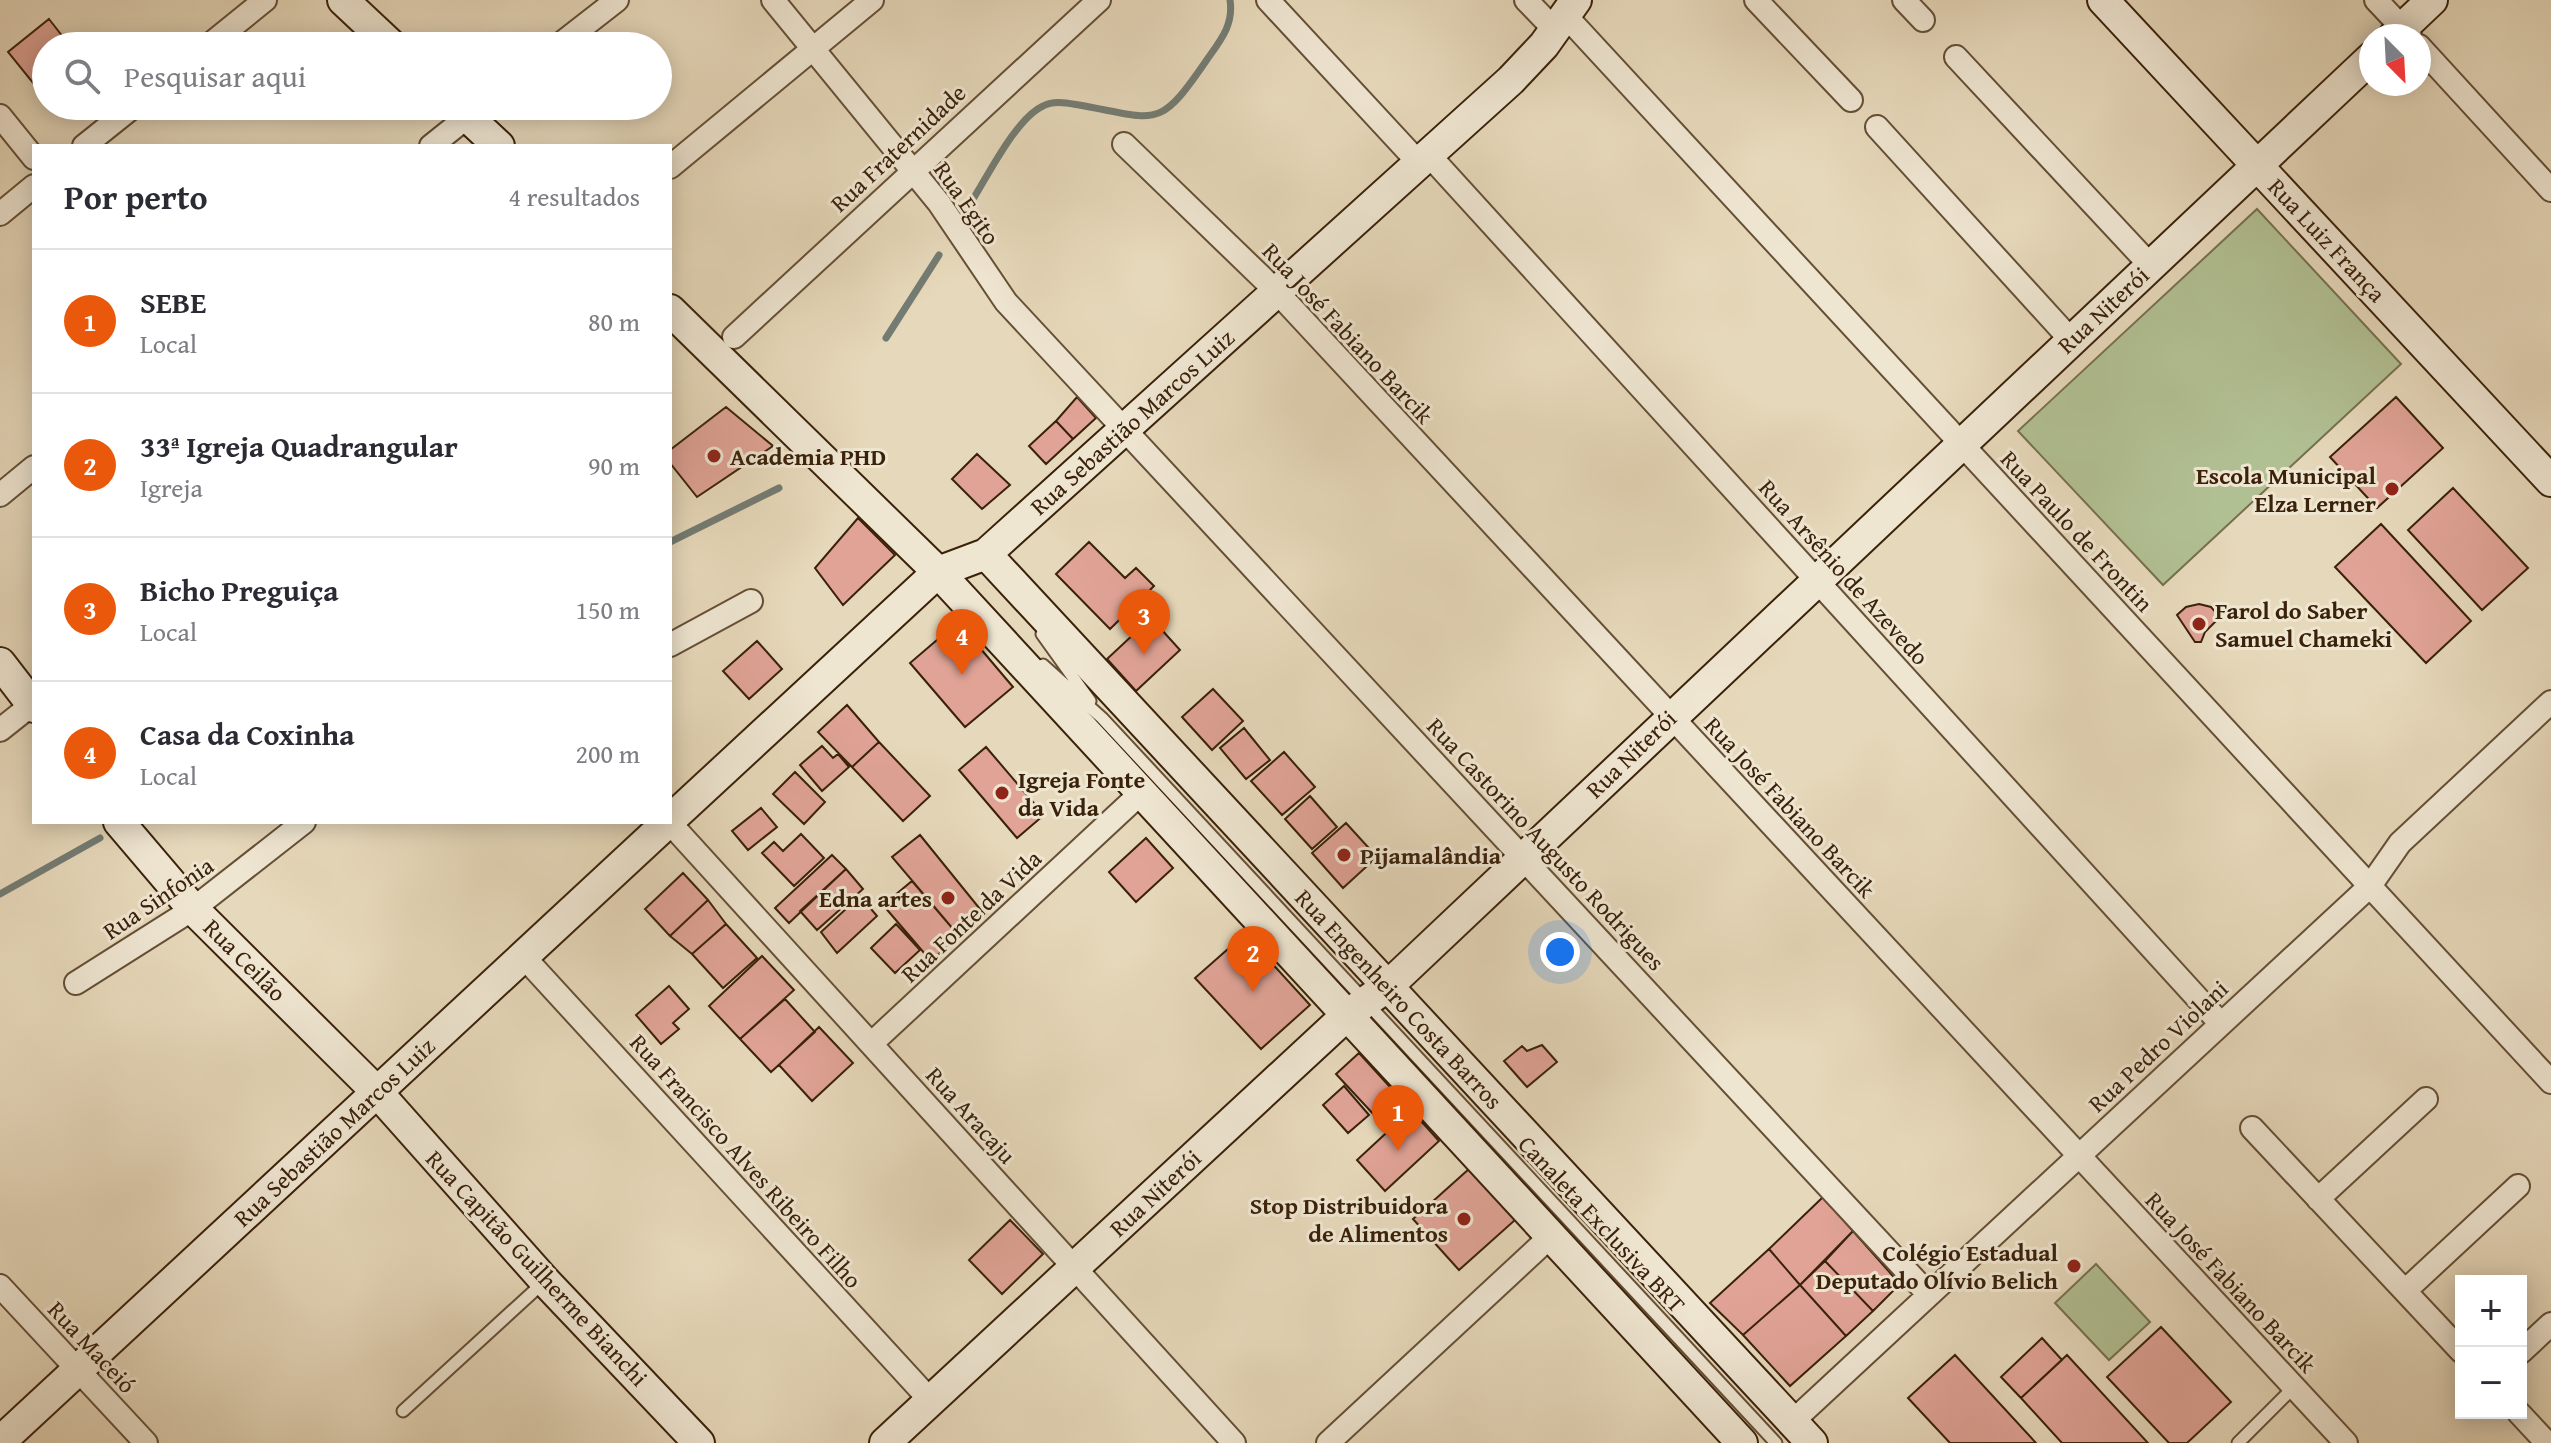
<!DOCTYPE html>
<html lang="pt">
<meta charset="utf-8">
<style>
:root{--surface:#fff;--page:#f7f7f7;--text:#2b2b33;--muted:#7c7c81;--line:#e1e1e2;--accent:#ea580c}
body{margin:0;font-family:"Gentium Book Plus",serif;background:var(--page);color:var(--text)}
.controls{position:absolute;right:24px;bottom:24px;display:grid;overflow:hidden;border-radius:0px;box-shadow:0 4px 20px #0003}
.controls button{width:72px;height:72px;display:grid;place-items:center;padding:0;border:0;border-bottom:2px solid var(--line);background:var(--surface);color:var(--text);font:40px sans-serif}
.compass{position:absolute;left:2359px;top:24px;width:72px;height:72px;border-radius:50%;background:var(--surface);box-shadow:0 4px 20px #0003;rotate:156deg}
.you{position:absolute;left:1560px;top:952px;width:28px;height:28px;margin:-20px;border:6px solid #fff;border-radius:50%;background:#1a73e8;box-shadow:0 0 0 12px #1a73e833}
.badge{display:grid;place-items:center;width:52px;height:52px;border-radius:50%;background:var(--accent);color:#fff;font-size:26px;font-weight:700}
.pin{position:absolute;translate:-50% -66px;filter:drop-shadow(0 2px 4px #0008)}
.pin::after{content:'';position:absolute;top:42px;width:28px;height:24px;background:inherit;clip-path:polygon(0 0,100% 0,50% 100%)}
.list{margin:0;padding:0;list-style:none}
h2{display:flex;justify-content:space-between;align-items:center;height:104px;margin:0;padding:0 32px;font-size:34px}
h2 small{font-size:26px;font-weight:400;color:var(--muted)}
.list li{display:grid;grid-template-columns:52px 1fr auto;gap:24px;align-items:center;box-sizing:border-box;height:144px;padding:0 32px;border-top:2px solid var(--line)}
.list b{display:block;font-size:30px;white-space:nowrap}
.list p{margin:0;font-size:26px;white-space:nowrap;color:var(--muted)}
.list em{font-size:26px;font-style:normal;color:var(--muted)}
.icon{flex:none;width:44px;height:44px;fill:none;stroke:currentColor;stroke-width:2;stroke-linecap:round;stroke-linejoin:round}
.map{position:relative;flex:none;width:2551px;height:1443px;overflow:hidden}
.search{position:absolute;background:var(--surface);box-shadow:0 4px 20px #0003;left:32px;top:32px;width:640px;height:88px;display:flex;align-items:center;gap:20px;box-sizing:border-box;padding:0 28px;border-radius:44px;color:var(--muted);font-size:30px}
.panel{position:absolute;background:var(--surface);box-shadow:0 4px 20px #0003;left:32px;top:144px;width:640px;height:680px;border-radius:0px}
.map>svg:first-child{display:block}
.green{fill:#b1c093;stroke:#76704e;stroke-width:2}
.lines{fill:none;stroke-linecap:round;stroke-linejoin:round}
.stream{stroke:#737c73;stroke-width:7}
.building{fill:#e0a396;stroke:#3a210a;stroke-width:2}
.lane-casing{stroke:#654f36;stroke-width:15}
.street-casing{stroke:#654f36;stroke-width:26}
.secondary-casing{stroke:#3a210a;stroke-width:34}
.lane{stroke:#efe6d2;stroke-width:11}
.street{stroke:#efe6d2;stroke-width:22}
.secondary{stroke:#efe6d2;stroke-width:30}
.poi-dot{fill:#8f2418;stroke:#efe6d2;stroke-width:3}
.labels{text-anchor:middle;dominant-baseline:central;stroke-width:6;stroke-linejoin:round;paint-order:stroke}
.street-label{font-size:24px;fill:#3a210a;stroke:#efe6d2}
.poi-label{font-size:24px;font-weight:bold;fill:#3a210a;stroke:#efe6d2;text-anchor:start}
</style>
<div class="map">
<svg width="2551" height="1443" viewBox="0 0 2551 1443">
<rect width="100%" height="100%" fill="#e6d8ba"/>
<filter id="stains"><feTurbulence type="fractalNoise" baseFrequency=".0025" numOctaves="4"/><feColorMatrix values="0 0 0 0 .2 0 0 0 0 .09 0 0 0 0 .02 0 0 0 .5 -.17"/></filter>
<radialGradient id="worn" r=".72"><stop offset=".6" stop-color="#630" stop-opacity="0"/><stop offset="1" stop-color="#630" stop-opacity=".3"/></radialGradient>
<path class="green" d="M2257,209L2401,364L2163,585L2018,431Z
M2096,1264L2150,1322L2109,1360L2055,1303Z"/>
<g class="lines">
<path class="stream" d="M970,204C987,178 1015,119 1043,106C1054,100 1067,103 1079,105C1158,119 1158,131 1206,61C1220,41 1234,25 1230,0
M886,338L939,255
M670,542L779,488
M0,894L100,838"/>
</g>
<path class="building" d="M49,19L70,46H46V99L8,52Z
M1077,397L1096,418L1073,439L1056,421Z
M2396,397L2443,448L2377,508L2330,457Z
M726,407L773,446L697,497L670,463V450Z
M1056,421L1073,439L1046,464L1029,446Z
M977,454L1010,485L982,509L952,479Z
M2453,488L2528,568L2482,610L2408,530Z
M858,518L895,555L843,605L815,568Z
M2381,524L2471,621L2426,663L2335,567Z
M1089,542L1125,578L1136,568L1154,586L1110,629L1056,574Z
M2199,604L2211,607L2220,617L2205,632L2201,642H2195L2177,615L2186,607Z
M1151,618L1180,650L1136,691L1107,659Z
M958,622L1013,687L965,727L910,663Z
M757,641L782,669L749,699L723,671Z
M1213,689L1243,721L1212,750L1182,717Z
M847,705L879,742L852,767L818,732Z
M1244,728L1270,760L1246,779L1220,748Z
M879,742L930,796L903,821L852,767Z
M822,746L833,758L838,754L849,767L822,791L800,765Z
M986,747L1044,815L1017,838L959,770Z
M1284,752L1315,787L1282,815L1251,781Z
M795,772L825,802L804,824L773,794Z
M1310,796L1337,827L1312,849L1285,819Z
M761,808L777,827L748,850L732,831Z
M1346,823L1377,857L1343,888L1312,853Z
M801,834L824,858L794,886L762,853L774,842L783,851Z
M920,835L984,914L959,936L892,857Z
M1146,838L1173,868L1136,902L1109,872Z
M832,855L846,869L789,923L775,908Z
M846,869L863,889L817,930L800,911Z
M683,873L708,900L670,936L645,909Z
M912,881L959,936L931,961L883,905Z
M860,896L877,916L837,953L821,932Z
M708,900L726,924L692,954L670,936Z
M726,924L757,958L723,988L692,954Z
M896,924L920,950L895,973L871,948Z
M1245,934L1310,1005L1261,1049L1195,978Z
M762,956L794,990L740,1039L709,1006Z
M669,986L689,1009L673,1023L679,1029L661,1044L636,1015Z
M785,999L815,1032L771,1072L740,1039Z
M819,1027L853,1063L812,1101L779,1065Z
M1542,1045L1557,1062L1527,1087L1504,1061L1522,1046L1527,1051Z
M1359,1053L1411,1110L1389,1131L1336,1074Z
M1344,1086L1369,1115L1348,1133L1323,1105Z
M1411,1110L1439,1141L1385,1191L1357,1160Z
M1469,1169L1515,1220L1459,1270L1413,1219Z
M1823,1197L1853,1231L1800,1285L1769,1249Z
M1010,1220L1043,1254L1002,1294L969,1260Z
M1853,1231L1900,1284L1873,1311L1825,1261Z
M1769,1249L1800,1285L1743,1335L1710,1303Z
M1825,1261L1873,1311L1846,1336L1800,1285Z
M1800,1285L1846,1336L1790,1386L1743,1335Z
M2161,1327L2231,1402L2187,1443H2169L2107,1377Z
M2042,1338L2062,1360L2021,1398L2001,1377Z
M1955,1355L2036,1443H1950L1908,1398Z
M2067,1355L2148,1443H2062L2021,1398Z"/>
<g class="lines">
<defs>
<path id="lane" d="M1042,634L1090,701
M1043,665L1102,718L1776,1443
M403,1411L545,1281
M2238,1443L2294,1387"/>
<path id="street" d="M773,0L939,203L1006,302L1929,1295
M1268,0L1419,163
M1526,0L1555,30
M1756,0L1851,100
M1904,0L1923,20
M2376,0L2410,36
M1565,15L2551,1082
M208,46L265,0
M558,46L617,0
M2419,46L2551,190
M1956,57L2150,265
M0,116L34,158
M1877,127L2071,340
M1124,144L1277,292L2346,1443
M84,146L134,106
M431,146L481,106
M1428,154L2221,1024
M670,167L872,0
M0,214L34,186
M734,337L1099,0
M0,495L34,467
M670,645L751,601
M0,730L34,703
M669,822L1234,1443
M523,956L931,1401
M76,983L193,909L304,822
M871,1044L1141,793
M2252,1128L2461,1351
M2318,1199L2426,1099
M0,1286L146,1443
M2405,1291L2518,1186
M2521,1352L2551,1324
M2519,1413L2547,1443
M1792,1422L2370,886L2400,843L2551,702
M1328,1443L1551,1236"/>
<path id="secondary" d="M343,0L392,46
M2103,0L2551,481
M2394,36L2432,0
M456,106L499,146
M670,310L938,572L1742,1443
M986,554L1812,1443
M0,663L34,707
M670,820L938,572L986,554L1511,80L1544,45L1576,0
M119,822L193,909L377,1092L545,1281L699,1443
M0,1442L668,822
M885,1443L1347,1015L1388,986L2371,58"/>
</defs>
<use href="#lane" class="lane-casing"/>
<use href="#street" class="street-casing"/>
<use href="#secondary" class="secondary-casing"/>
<use href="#lane" class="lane"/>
<use href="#street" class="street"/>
<use href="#secondary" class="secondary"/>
</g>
<g class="poi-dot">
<circle cx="714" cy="456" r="8"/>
<circle cx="2392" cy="489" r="8"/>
<circle cx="2199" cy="624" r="8"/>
<circle cx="1002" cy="793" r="8"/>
<circle cx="1344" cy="855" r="8"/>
<circle cx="948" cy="898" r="8"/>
<circle cx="1464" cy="1219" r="8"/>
<circle cx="2074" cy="1266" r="8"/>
</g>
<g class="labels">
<g class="street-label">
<text transform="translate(898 148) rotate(-43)">Rua Fraternidade</text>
<text transform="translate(967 203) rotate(55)">Rua Egito</text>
<text transform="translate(2327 240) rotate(47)">Rua Luiz França</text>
<text transform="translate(2103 310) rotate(-43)">Rua Niterói</text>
<text transform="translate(1348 333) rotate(47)">Rua José Fabiano Barcik</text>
<text transform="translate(1132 422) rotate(-42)">Rua Sebastião Marcos Luiz</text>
<text transform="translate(2077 531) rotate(47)">Rua Paulo de Frontin</text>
<text transform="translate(1844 572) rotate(48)">Rua Arsênio de Azevedo</text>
<text transform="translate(1631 754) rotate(-44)">Rua Niterói</text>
<text transform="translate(1790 807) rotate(47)">Rua José Fabiano Barcik</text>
<text transform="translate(1546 844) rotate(47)">Rua Castorino Augusto Rodrigues</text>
<text transform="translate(158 898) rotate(-34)">Rua Sinfonia</text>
<text transform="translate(971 916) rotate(-43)">Rua Fonte da Vida</text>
<text transform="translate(245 960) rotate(45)">Rua Ceilão</text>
<text transform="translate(1399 999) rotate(47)">Rua Engenheiro Costa Barros</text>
<text transform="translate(2158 1046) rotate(-43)">Rua Pedro Violani</text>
<text transform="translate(971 1115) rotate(48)">Rua Aracaju</text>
<text transform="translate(334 1132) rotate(-43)">Rua Sebastião Marcos Luiz</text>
<text transform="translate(746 1161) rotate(48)">Rua Francisco Alves Ribeiro Filho</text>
<text transform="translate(1155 1193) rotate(-43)">Rua Niterói</text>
<text transform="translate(1602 1224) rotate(47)">Canaleta Exclusiva BRT</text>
<text transform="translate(537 1268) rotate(47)">Rua Capitão Guilherme Bianchi</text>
<text transform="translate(2231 1282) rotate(47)">Rua José Fabiano Barcik</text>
<text transform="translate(92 1347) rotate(47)">Rua Maceió</text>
</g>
<g class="poi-label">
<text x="730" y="456">Academia PHD</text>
<text x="2376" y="475" text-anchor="end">Escola Municipal<tspan x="2376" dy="28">Elza Lerner</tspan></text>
<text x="2215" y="610">Farol do Saber<tspan x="2215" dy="28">Samuel Chameki</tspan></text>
<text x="1018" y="779">Igreja Fonte<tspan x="1018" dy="28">da Vida</tspan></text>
<text x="1360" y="855">Pijamalândia</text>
<text x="932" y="898" text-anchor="end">Edna artes</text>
<text x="1448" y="1205" text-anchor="end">Stop Distribuidora<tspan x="1448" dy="28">de Alimentos</tspan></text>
<text x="2058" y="1252" text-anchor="end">Colégio Estadual<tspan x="2058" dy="28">Deputado Olívio Belich</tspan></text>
</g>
</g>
<rect width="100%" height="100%" filter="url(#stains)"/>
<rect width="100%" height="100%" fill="url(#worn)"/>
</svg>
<div class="controls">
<button>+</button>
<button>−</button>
</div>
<svg class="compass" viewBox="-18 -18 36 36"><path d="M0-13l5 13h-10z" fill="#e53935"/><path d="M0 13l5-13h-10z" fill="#7c7c81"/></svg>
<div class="you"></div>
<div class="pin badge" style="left:1398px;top:1151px">1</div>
<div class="pin badge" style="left:1253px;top:992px">2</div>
<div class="pin badge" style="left:1144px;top:655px">3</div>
<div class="pin badge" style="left:962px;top:675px">4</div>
<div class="search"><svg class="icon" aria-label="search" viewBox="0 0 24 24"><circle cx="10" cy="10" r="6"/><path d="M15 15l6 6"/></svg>Pesquisar aqui</div>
<section class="panel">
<h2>Por perto<small>4 resultados</small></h2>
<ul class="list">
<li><span class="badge">1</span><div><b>SEBE</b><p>Local</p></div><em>80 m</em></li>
<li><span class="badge">2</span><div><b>33ª Igreja Quadrangular</b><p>Igreja</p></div><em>90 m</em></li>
<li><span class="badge">3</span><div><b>Bicho Preguiça</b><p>Local</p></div><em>150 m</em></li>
<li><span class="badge">4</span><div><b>Casa da Coxinha</b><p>Local</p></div><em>200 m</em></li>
</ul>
</section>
</div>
